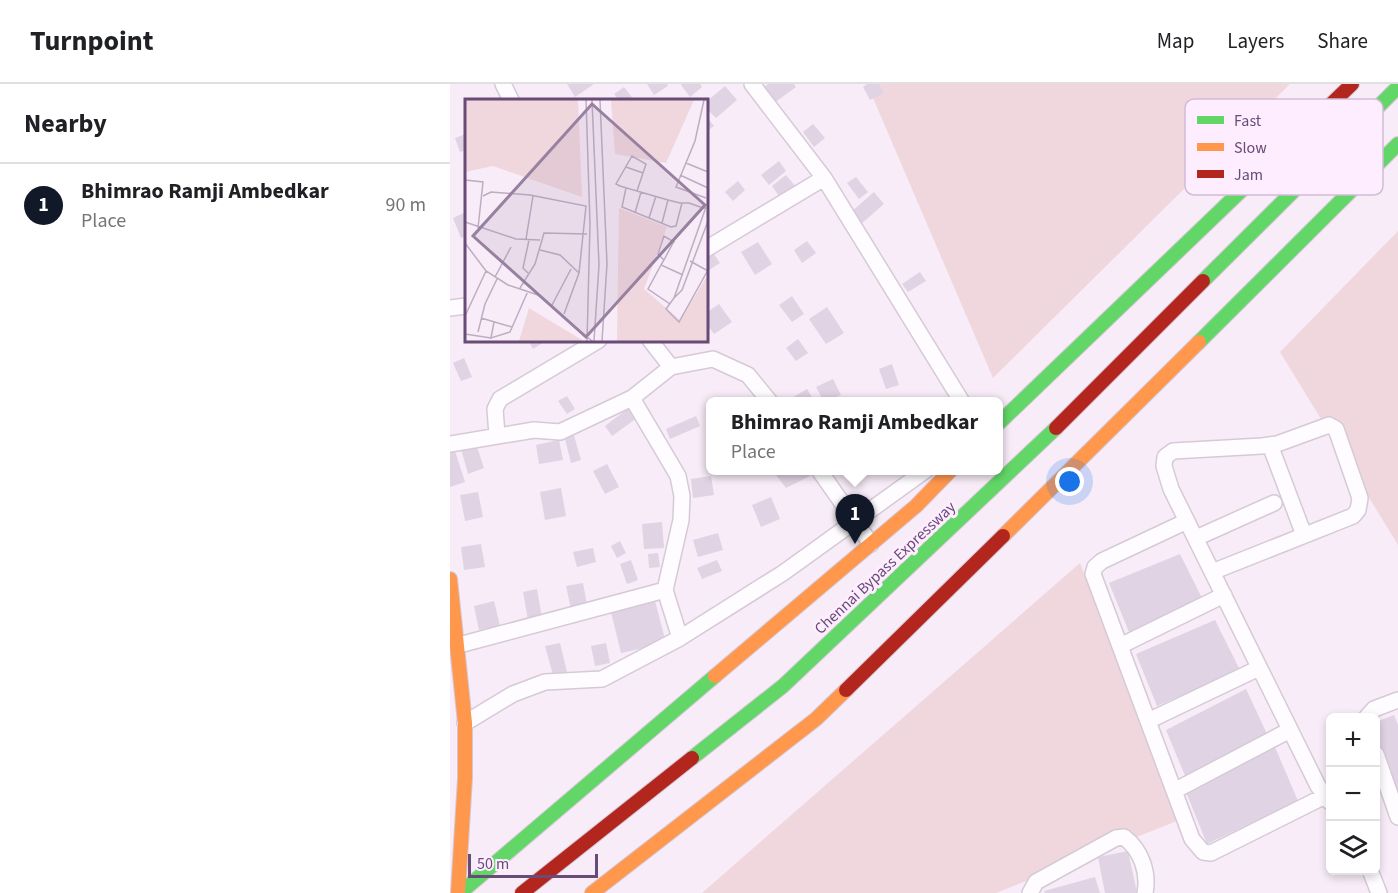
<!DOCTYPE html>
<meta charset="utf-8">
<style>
:root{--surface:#fff;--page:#f6f6f6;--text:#202124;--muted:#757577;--line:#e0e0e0;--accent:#111827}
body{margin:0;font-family:"Source Sans 3",sans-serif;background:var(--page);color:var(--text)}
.controls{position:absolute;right:18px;bottom:18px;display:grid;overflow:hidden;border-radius:9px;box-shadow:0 3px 9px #0003}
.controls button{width:54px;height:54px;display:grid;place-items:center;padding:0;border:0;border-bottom:2px solid var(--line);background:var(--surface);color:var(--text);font:30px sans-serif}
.scale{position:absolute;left:18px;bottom:15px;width:130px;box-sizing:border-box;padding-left:6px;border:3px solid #684b76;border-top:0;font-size:16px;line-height:21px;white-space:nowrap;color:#684b76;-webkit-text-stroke:4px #feedff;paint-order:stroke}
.you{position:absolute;left:620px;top:398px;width:21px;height:21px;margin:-15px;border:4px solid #fff;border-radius:50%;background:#1a73e8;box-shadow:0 0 0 9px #1a73e833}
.badge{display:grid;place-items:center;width:39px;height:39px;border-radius:50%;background:var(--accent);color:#fff;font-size:20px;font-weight:700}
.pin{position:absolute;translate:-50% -50px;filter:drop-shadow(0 2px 3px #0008)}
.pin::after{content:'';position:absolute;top:32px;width:21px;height:18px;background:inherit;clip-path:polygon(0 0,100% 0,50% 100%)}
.popup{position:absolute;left:256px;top:313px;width:297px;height:78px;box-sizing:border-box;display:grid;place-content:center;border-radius:9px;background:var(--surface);filter:drop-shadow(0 2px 4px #0005);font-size:20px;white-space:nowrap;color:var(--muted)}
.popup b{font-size:22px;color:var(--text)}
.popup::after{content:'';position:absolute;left:50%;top:100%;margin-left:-12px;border:12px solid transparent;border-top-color:var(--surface)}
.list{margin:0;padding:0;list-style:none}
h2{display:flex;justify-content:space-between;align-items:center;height:78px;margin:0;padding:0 24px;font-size:26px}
h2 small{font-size:20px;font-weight:400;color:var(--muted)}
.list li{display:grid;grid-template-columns:39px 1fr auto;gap:18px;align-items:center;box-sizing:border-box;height:84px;padding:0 24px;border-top:2px solid var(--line)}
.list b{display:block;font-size:22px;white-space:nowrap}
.list p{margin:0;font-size:20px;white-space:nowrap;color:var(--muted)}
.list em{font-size:20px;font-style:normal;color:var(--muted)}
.icon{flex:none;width:33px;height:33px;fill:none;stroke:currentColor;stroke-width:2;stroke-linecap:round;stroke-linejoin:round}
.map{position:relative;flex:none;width:948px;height:809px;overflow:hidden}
header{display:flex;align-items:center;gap:36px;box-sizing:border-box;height:84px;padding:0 30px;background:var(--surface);border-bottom:2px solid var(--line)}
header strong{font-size:28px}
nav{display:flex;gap:33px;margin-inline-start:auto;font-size:21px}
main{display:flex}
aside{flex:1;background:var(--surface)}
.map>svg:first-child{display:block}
.green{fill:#f0d7dd}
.building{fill:#e0d3e3}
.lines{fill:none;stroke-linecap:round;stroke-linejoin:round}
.street-casing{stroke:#d5cad7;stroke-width:18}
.fast-casing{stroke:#d4c8d7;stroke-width:16}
.slow-casing{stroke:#d4c8d7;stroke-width:16}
.jam-casing{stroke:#d4c8d7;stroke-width:16}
.street{stroke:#fefcfe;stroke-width:15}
.fast{stroke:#63d668;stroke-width:14}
.slow{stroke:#ff974d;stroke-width:14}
.jam{stroke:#b3261e;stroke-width:14}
.labels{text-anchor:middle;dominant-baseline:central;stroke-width:6;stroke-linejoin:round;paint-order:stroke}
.street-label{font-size:16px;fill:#684b76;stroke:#feedff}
.inset-road{fill:none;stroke:#beacc3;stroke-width:1.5}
.view{fill:#9880a1;fill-opacity:0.15;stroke:#9880a1;stroke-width:3}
.inset-edge{fill:none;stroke:#684b76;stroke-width:3}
.key{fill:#feedff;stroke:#d1bcd6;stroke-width:1.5}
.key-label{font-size:16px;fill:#684b76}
</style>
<header>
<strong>Turnpoint</strong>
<nav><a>Map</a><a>Layers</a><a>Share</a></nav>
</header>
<main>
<aside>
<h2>Nearby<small></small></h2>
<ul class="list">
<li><span class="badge">1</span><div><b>Bhimrao Ramji Ambedkar</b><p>Place</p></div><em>90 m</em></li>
</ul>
</aside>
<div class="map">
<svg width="948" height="809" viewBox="0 0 948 809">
<rect width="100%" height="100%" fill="#f7ecf7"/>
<path class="green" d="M417,0H840L543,294Z
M948,147V461L830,268Z
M630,479L727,737L546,809H252Z"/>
<path class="building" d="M117,0H144L125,13Z
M197,0H217L218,2L204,11Z
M232,0H250L252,3L240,13L231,1Z
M318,0H344L346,3L320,22L309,7Z
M417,0H429L434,9L420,16L413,3Z
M275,2L287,16L266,34L256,24V18Z
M174,3L184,16H169L164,10Z
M256,32L264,42L256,48Z
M363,40L375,54L364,63L353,48Z
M16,50V66L10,68L5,54Z
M329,77L336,87L319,101L311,91Z
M336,91L346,103L331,115L322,102Z
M406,93L418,108L409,115L397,99Z
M288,97L295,106L283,117L275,108Z
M424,108L434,120L411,140L401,128Z
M16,128V152L11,154L3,134Z
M357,157L366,169L352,179L344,166Z
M308,158L322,180L305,191L291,168Z
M261,166L270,179L256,188V169Z
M470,188L476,197L458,208L452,200Z
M342,212L354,230L342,238L329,221Z
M269,220L282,238L264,250L256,239V229Z
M377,223L394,249L376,260L359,235Z
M348,255L358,269L346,277L336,264Z
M78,256H97L83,265Z
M14,274L22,293L11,297L3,279Z
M442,280L449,301L436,305L429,285Z
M383,295L391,311L374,318L366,303Z
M357,305L365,318H335Z
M117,312L125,325L117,330L108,317Z
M180,323L187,334L162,352L155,342Z
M246,332L250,342L220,355L216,345Z
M123,348L131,376L121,379L114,351Z
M109,356L113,376L89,380L86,361Z
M25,357L34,384L18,390L10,361Z
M4,364L15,398L0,403V366Z
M157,380L169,403L155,410L143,387Z
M333,386H355L360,392L336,404L326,391Z
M261,392L264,411L243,414L241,395Z
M111,404L116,432L95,436L90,408Z
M28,408L33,433L15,437L10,411Z
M321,413L330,435L311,443L302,421Z
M212,438L214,464L194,465L192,440Z
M268,449L273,466L248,473L243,456Z
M170,457L176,469L167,474L161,462Z
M31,460L35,483L14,486L11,463Z
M143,464L146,478L127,483L123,468Z
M208,469L210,483L199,484L198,470Z
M730,470L752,514L679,548L659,499Z
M181,476L188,496L177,500L170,480Z
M267,476L272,487L252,495L247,484Z
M133,499L137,521L121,525L116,502Z
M87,505L92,534L78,536L73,508Z
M44,517L50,542L29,546L24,522Z
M205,517L216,559L171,569L161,528Z
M765,536L790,586L707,622L686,570Z
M110,559L117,588L103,591L95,562Z
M156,559L160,579L145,582L141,562Z
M796,605L818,652L736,694L716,646Z
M944,631L948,641V717L926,653V638Z
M825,663L848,717L757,760L736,708Z
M678,767L687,809H655L648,773Z
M645,793L650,809H595L594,807Z"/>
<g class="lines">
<defs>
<path id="street" d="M53,0L61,16
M302,0L374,94L512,318
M256,165L374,94
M0,224L16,222
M200,256L221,283
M182,314L228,392L232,412L231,436L215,506L230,554
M47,351L45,325L50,315L149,256
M0,360L84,346L110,348L182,314L221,283L263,275L298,291L320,318
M820,361L854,451
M369,386L421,460
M737,437L652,477L645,483L643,490L742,755L753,768L761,769L875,712
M746,454L824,419
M762,488L903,432L908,426L910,414L886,345L879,341L827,360L812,362L723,367L715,373L714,382L721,405L868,702L880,718
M9,561L215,506
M670,562L774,511
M916,634L924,625L948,616
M698,637L809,584
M15,639L63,610L95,598L152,595L230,554L333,489L476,386
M926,670L948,733
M724,707L840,646
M920,786L929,809
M580,809L586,798L666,754L674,753C691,766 699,788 695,809"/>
<path id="fast" d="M753,197L948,3
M749,258L948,60
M549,339L821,78
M242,674L333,602L606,344
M10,809L265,592"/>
<path id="slow" d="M553,452L749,258
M0,495L15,639V694L8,809
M265,592L466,422L501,386
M142,809L366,635L396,606"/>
<path id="jam" d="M821,78L902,0
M606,344L753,197
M396,606L553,452
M72,809L242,674"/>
</defs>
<use href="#street" class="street-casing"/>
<use href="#fast" class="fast-casing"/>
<use href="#slow" class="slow-casing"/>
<use href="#jam" class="jam-casing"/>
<use href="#street" class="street"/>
<use href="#fast" class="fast"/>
<use href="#slow" class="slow"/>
<use href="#jam" class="jam"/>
</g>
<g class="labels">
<g class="street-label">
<text transform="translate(435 484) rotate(-43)">Chennai Bypass Expressway</text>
</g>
</g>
<g transform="translate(15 15)">
<rect width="243" height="243" fill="#f7ecf7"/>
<path d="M0,1H113L117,98L28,67L0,73ZM146,1H229L201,64L150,55ZM154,109L202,128L179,190L215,221L243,176V242H152ZM64,209L117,241V242H54Z" fill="#f0d7dd"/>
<path class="inset-road" d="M121,1L125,125L122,242M127,1L134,166L129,242M135,1L142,165L137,242M239,1L230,42L211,88L241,99M221,64L243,73M161,68L178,74M215,76L243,89M0,81L18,83L13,129M161,89L157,108L206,128L211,127L217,104M172,92L181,65L167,57L151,85L155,87L165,90L203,101L215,104H224L241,110M18,97L26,93L65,96L121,107L114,174L99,215M241,108L209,199L217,191L243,122M170,114L176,93M184,119L191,97M0,123L51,140L75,141M197,124L203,101M61,140L68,97M0,144L21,172L43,186L73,196L127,242M75,151L95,156L114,174M199,161L193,155L199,137L209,143L208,144L199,161L196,166L218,176M225,162L243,172M196,166L183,190L205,205M63,174L58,169L64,141M30,178L46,148M55,189L70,165L79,134L122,135M209,199L201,210L214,223L243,171M87,206L106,170M0,217L21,172M16,219L47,228M29,223L26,239L45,233L63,192M13,233L20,205L32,180M0,235L26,239"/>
<path class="view" d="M127,5L240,106L121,238L8,137Z"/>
<rect width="243" height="243" class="inset-edge"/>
</g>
<rect x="735" y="15" width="198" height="96" rx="9" class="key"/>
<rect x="747" y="32" width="27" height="8" fill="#63d668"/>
<rect x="747" y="59" width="27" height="8" fill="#ff974d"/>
<rect x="747" y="86" width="27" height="8" fill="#b3261e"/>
<g class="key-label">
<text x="784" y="42">Fast</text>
<text x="784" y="69">Slow</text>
<text x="784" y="96">Jam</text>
</g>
</svg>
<div class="controls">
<button>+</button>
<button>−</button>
<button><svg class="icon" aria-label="layers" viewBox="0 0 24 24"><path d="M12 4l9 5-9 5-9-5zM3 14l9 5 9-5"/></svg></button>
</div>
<div class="scale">50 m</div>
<div class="you"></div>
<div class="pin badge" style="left:405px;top:460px">1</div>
<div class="popup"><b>Bhimrao Ramji Ambedkar</b>Place</div>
</div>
</main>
